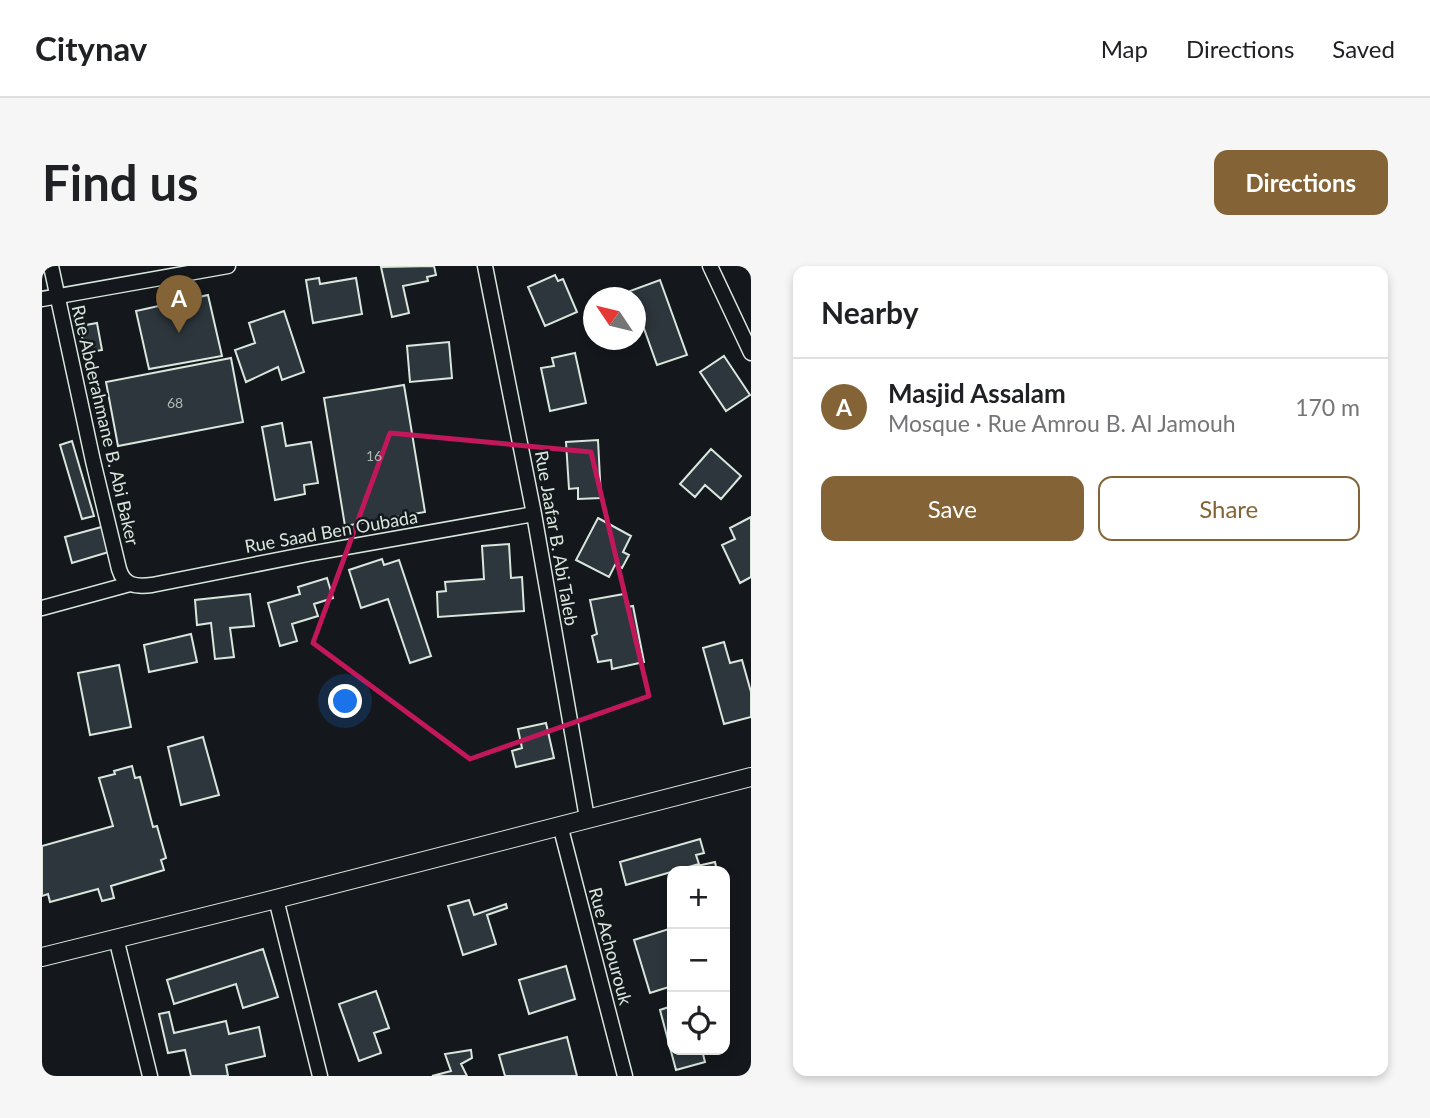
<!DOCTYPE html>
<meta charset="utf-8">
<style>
:root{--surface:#fff;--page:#f6f6f6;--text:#202124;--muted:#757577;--line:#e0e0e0;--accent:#846436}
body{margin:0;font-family:Lato,sans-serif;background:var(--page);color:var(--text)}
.controls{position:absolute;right:21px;bottom:21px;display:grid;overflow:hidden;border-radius:14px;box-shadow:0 4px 10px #0003}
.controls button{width:63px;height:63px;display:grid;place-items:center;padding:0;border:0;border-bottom:2px solid var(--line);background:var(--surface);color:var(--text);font:35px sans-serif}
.compass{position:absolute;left:541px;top:21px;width:63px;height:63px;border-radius:50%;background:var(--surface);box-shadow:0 4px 10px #0003;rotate:305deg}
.you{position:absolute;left:304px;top:436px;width:24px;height:24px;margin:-18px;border:5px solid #fff;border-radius:50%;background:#1a73e8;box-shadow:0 0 0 10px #1a73e833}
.badge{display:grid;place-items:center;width:46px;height:46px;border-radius:50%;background:var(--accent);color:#fff;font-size:23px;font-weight:700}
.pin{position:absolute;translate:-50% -58px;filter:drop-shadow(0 2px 4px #0008)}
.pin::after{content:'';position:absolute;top:37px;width:24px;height:21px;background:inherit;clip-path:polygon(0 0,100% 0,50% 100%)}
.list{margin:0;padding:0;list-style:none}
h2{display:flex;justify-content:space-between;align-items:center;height:91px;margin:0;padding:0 28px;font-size:30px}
h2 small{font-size:23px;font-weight:400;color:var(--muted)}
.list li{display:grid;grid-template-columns:46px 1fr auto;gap:21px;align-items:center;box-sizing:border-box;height:98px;padding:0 28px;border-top:2px solid var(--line)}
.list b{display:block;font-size:26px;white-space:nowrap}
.list p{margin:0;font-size:23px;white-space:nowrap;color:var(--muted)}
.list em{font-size:23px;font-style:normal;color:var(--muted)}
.actions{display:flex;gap:14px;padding:21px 28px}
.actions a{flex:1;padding:16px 0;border:2px solid var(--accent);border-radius:14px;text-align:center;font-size:24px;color:var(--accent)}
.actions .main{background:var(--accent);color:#fff}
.icon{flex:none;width:38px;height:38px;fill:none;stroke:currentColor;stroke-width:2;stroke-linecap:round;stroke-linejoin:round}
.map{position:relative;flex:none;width:709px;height:810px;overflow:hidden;border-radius:14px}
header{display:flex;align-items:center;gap:42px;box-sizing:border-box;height:98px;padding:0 35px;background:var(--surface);border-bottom:2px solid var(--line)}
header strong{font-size:33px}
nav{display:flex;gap:38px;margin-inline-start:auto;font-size:24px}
.intro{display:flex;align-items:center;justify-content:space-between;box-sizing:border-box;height:168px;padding:0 42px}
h1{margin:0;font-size:49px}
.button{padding:18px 32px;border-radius:14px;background:var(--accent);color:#fff;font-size:24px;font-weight:700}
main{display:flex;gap:42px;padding:0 42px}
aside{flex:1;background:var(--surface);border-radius:14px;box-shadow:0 4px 10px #0003}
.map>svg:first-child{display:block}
.building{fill:#2c363c;stroke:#d8e6dc;stroke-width:2}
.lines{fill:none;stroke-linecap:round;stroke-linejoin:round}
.minor-casing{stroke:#d8e6dc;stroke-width:17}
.tertiary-casing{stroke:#d8e6dc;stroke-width:20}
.minor{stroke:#14181c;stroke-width:14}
.tertiary{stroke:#14181c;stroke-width:18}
.marked{fill:none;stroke:#c2185b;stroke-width:5;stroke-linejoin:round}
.labels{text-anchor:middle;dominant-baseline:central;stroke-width:5;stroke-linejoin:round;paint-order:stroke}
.number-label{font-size:14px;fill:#adbab4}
.street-label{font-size:18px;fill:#d8e6dc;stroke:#14181c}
</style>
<header>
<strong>Citynav</strong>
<nav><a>Map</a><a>Directions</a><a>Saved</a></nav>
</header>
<div class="intro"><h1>Find us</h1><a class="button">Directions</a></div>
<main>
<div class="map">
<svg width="709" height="810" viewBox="0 0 709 810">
<rect width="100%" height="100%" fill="#14181c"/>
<path class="building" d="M392,0L394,9L385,11L386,15L361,20L367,47L350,51L339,1Z
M513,9L516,15L521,13L535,46L503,60L486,21Z
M277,12L278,18L314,12L320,48L271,57L264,14Z
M618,14L645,89L615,99L594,40V32H591L588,25Z
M166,29L180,90L107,103L94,45Z
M242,45L262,106L240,114L236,101L204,116L193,84L213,77L207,57Z
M55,57L60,84L43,87L38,60Z
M407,76L410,112L368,116L365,80Z
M533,87L544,137L508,145L499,102L512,100L510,92Z
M682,90L708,129L684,145L658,106Z
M189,92L201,156L76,180L64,116Z
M362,119L383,246L303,260L282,132Z
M240,157L244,180L269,176L276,217L262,219L263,228L233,234L220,161Z
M556,174L559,232L536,233V222L527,223L524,176Z
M30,175L52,250L40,253L18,179Z
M669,183L699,210L679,233L663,219L653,231L638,218Z
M709,251V311L698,317L680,279L693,273L688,262Z
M556,252L589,270L581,286L587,289L580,302L573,299L567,311L534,294Z
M63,260L70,285L30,297L23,271Z
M467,278L469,312L480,311L482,345L396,351L395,326L404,325L403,316L442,313L440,280Z
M340,293L342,299L357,294L389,390L368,397L346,333L319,342L307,304Z
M285,312L291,332L272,338L276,350L250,358L255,375L238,380L226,337L258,328L256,321Z
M208,328L212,360L188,362L192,391L173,393L169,357L155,359L153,334Z
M582,328L585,341L591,340L602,396L570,403L569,394L556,396L550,370L555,368L548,334Z
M149,368L155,396L107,406L102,379Z
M682,376L688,397L700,394L709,426V451L682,458L661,382Z
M77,399L89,461L48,469L36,407Z
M504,457L512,492L474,501L470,485L480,482L476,463Z
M161,471L177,529L139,539L126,481Z
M90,500L93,512L98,511L111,561L115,560L124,592L119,594L122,604L69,620L72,632L60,635L56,623L8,636L6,628L0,630V580L71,560L57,512L73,508L72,505Z
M658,573L662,587L654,589L657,598L584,619L578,596Z
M673,596L675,605H656L655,600Z
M427,634L432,649L464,638L465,642L445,649L454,678L421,689L406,640Z
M630,662V720L608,727L592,674Z
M221,683L236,731L201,742L194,718L132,738L125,714Z
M524,700L533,733L487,748L477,714Z
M334,725L347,762L332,767L339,787L317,795L297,738Z
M630,740V784H660L663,796L634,804L618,744Z
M127,746L132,767L184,755L187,768L217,761L223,790L184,799L186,810H149L143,784L126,787L117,748Z
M525,771L535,810H463L457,789Z
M429,784L430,792L419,798L425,810H390L409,805L403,788Z"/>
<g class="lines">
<defs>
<path id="minor" d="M9,0L51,195L77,303C82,320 94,321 110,319L266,288L492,248
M443,0L492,248L545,552
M668,0L709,87
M0,33L186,0
M0,342L88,318
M518,559L583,810
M234,633L278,810
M74,672L108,810"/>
<path id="tertiary" d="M0,691L234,633L709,511"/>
</defs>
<use href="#minor" class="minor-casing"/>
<use href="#tertiary" class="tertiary-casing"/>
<use href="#minor" class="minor"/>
<use href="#tertiary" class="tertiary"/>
</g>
<path class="marked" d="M348,167L549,186L607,430L428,493L271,377Z"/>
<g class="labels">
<g class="number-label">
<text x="133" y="136">68</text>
<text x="332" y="189">16</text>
</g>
<g class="street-label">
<text transform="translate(64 159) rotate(77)">Rue Abderahmane B. Abi Baker</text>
<text transform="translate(289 265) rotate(-10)">Rue Saad Ben Oubada</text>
<text transform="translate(515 272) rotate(80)">Rue Jaafar B. Abi Taleb</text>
<text transform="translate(569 680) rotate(75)">Rue Achourouk</text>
</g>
</g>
</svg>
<div class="controls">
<button>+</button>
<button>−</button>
<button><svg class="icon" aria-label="locate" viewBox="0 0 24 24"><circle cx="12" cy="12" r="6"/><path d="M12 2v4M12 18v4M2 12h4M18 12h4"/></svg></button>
</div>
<svg class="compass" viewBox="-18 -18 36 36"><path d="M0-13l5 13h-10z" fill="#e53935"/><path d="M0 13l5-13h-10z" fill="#757577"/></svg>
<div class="you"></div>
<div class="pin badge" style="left:137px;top:67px">A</div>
</div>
<aside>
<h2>Nearby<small></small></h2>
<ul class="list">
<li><span class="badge">A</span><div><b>Masjid Assalam</b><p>Mosque · Rue Amrou B. Al Jamouh</p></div><em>170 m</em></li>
</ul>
<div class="actions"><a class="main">Save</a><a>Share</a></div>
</aside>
</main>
